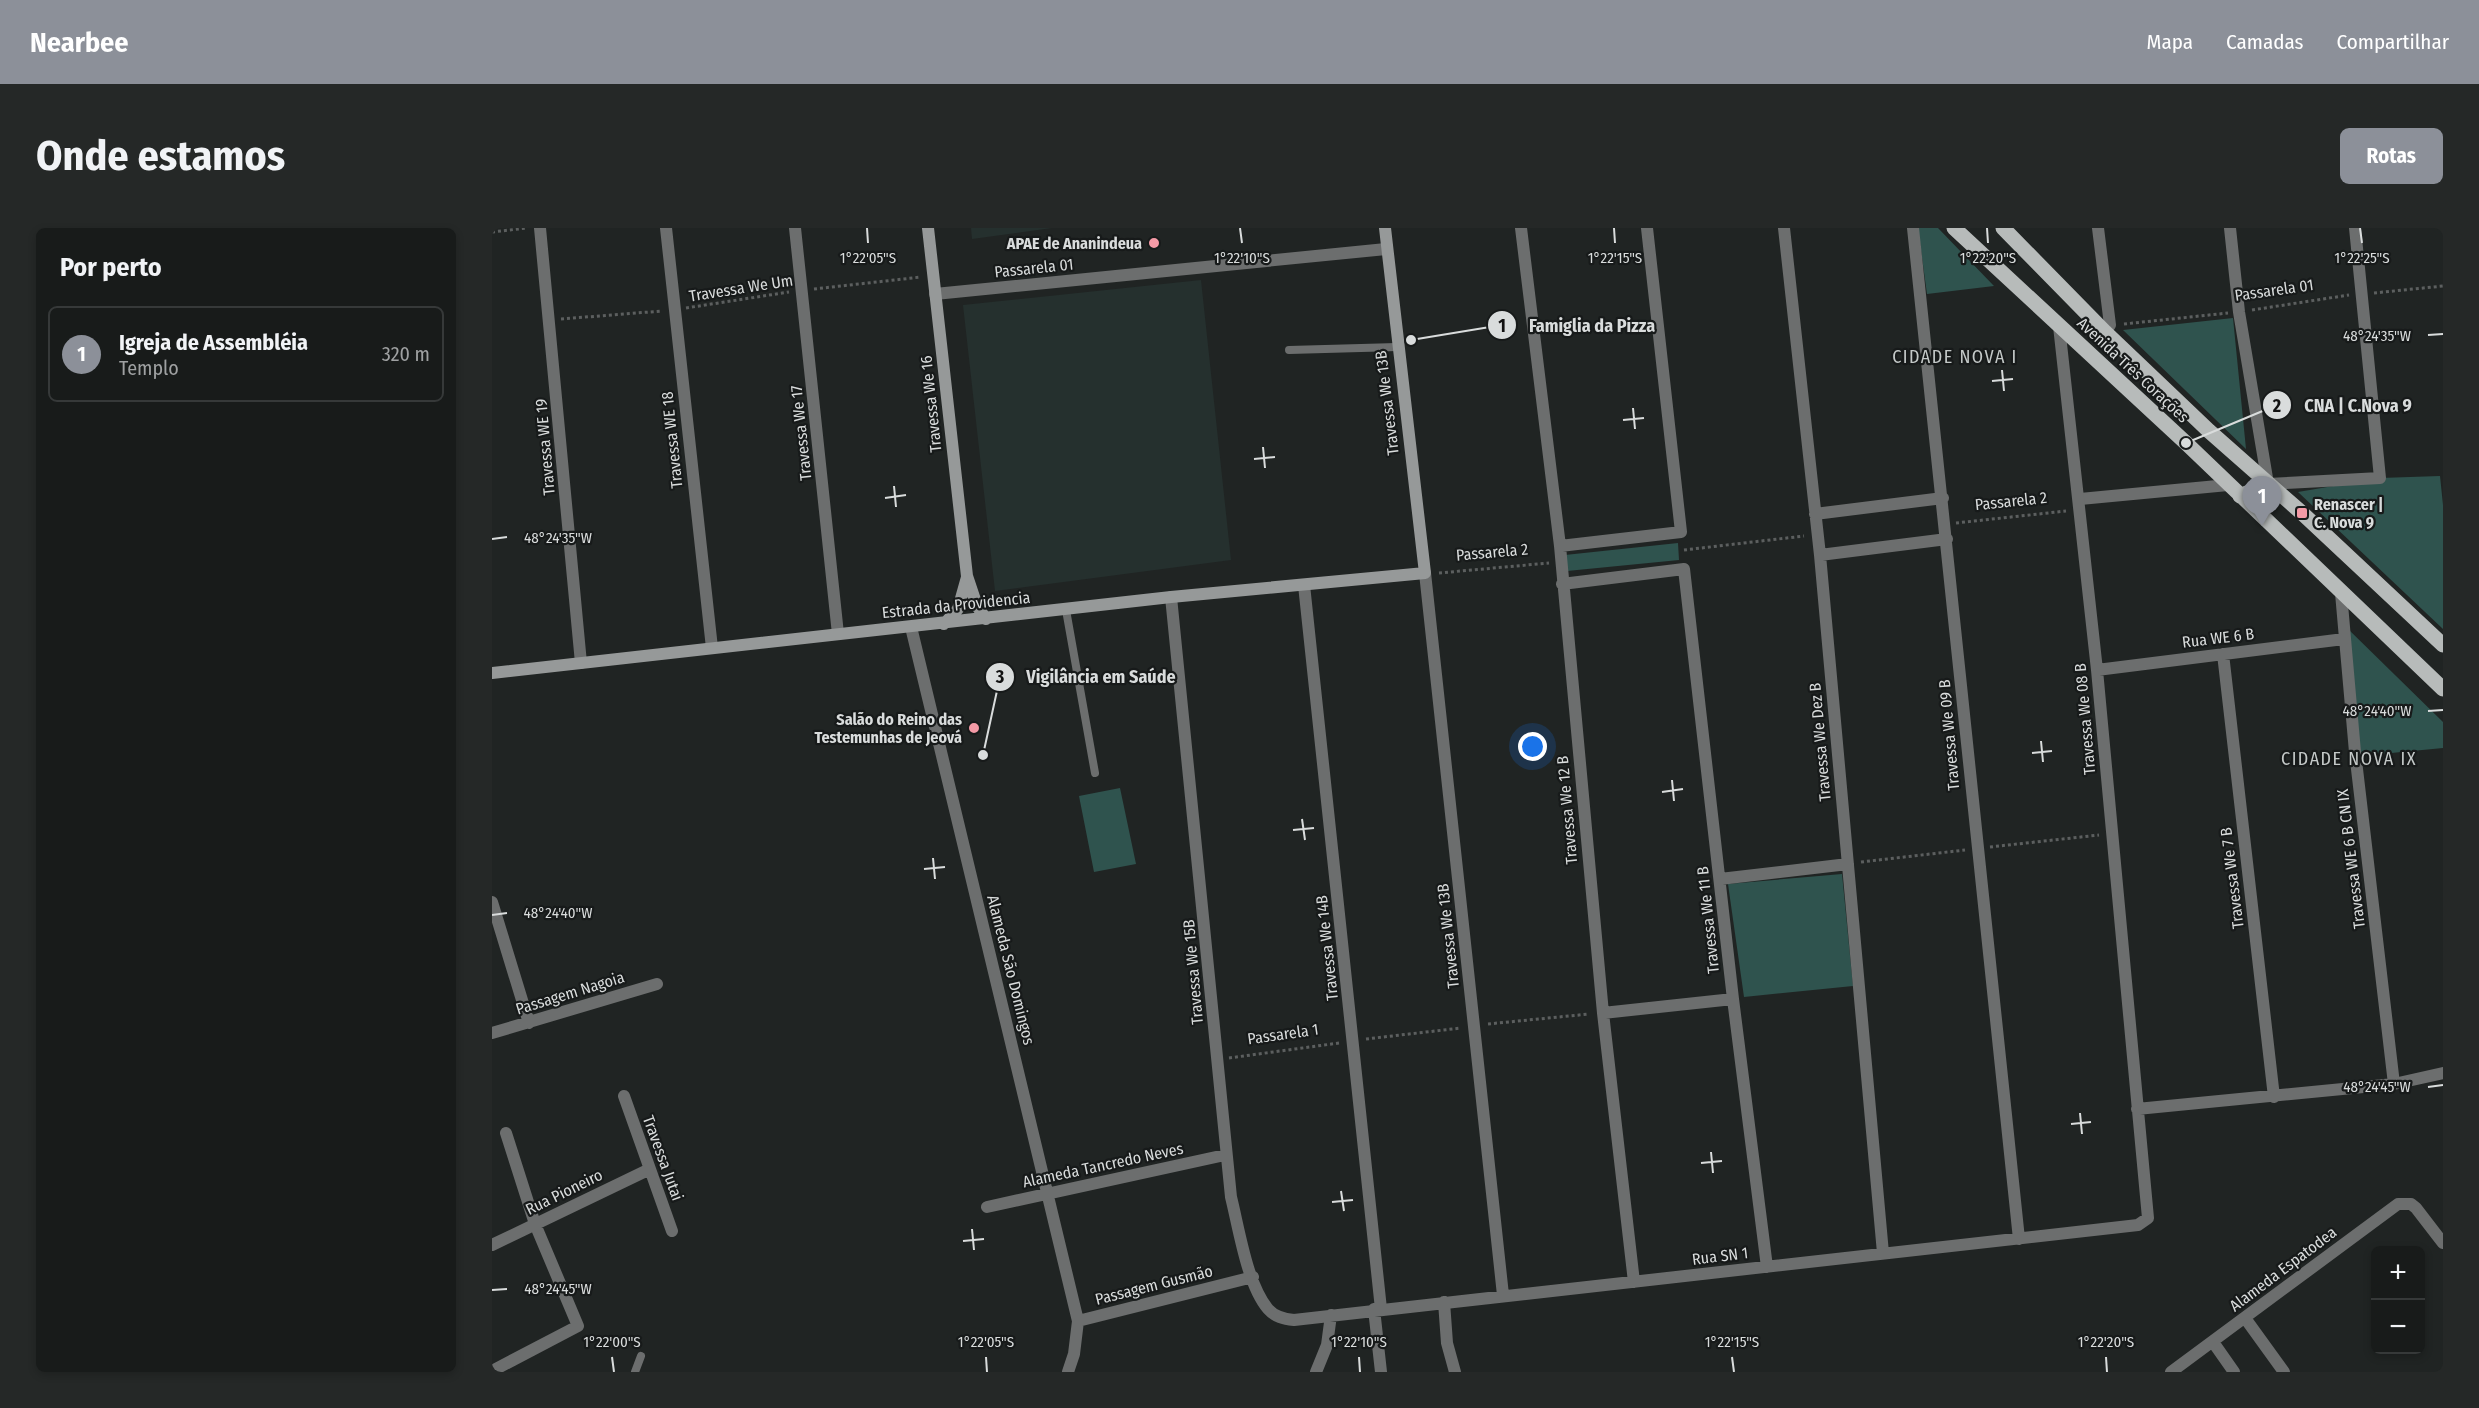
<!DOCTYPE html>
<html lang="pt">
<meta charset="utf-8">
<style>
:root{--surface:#181b1a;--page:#252827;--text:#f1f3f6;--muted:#9fa1a2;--line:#363939;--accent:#8c9099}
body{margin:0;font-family:"Fira Sans Condensed",sans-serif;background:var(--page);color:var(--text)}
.controls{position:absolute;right:18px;bottom:18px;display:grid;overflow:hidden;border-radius:9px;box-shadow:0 3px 9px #0003}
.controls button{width:54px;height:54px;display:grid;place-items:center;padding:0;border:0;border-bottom:2px solid var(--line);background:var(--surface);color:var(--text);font:30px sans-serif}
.you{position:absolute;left:1041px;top:519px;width:21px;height:21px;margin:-15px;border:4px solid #fff;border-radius:50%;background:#1a73e8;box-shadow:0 0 0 9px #1a73e833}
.badge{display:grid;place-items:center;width:39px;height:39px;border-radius:50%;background:var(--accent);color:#fff;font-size:20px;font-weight:700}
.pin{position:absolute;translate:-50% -50px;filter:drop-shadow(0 2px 3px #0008)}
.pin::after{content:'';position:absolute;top:32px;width:21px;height:18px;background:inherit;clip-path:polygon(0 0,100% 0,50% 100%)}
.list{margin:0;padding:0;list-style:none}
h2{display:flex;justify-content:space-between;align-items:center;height:78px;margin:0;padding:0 24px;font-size:26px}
h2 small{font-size:20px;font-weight:400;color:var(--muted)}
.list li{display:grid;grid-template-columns:39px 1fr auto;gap:18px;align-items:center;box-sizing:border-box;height:96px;margin:0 12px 12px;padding:0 12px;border:2px solid var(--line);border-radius:9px}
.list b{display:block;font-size:22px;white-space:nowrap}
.list p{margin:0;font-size:20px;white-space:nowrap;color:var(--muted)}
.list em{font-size:20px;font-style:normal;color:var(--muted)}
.map{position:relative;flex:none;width:1951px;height:1144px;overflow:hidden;border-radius:9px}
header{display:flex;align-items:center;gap:36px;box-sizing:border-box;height:84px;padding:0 30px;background:var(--accent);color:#fff}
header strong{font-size:28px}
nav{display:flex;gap:33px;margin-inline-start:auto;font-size:21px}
.intro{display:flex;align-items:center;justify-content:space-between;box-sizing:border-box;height:144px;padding:0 36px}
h1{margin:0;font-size:42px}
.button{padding:15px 27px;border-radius:9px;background:var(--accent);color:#fff;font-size:21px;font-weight:700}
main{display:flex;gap:36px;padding:0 36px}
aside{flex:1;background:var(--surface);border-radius:9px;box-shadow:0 3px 9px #0003}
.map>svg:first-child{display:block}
.built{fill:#25302e}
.green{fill:#2f534e}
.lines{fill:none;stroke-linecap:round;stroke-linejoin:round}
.path{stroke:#5c5f5f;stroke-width:3;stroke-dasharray:3 3;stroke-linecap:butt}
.service{stroke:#6c6e6e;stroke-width:8}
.pedestrian{stroke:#6c6e6e;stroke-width:12}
.minor{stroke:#6c6e6e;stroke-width:12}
.secondary{stroke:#969999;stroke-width:12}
.primary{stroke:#b7bbba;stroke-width:15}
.ticks{fill:none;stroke:#d9dcdc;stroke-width:2}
.poi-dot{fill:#f49aa6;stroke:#171a1a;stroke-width:2}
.labels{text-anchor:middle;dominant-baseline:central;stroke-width:4.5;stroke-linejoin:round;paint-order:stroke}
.poi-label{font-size:16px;font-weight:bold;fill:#d9dcdc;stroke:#171a1a;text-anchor:end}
.street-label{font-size:16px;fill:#d9dcdc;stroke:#171a1a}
.neighbourhood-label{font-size:18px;letter-spacing:1.5px;fill:#c4c9c8;stroke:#171a1a}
.ticks-label{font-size:15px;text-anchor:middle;fill:#d9dcdc;stroke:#171a1a;stroke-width:4.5;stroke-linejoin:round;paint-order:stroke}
.leader{fill:none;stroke:#d9dcdc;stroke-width:2}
.callout-dot{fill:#d9dcdc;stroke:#171a1a;stroke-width:2}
.mark-label{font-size:18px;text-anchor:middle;font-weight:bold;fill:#111}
.callout-label{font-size:18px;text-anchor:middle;font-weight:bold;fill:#d9dcdc;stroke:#171a1a;stroke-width:4.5;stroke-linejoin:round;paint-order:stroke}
</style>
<header>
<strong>Nearbee</strong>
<nav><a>Mapa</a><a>Camadas</a><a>Compartilhar</a></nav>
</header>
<div class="intro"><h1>Onde estamos</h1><a class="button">Rotas</a></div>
<main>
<aside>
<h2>Por perto<small></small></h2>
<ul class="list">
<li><span class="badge">1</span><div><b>Igreja de Assembléia</b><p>Templo</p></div><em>320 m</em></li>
</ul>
</aside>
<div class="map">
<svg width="1951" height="1144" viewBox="0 0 1951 1144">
<rect width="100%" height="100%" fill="#202423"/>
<path class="built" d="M479,0H560L480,11Z
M709,52L739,332L503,363L471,77Z"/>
<path class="green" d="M1426,0H1446L1502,58L1435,66Z
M1741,90L1754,221L1631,102Z
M1948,248L1951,277V401L1806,264L1888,250Z
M1186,315L1187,332L1075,343L1073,327Z
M1855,400L1951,494V520L1868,528Z
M628,560L644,636L602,644L587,568Z
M1350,646L1361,758L1252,769L1236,656Z"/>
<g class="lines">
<path class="path" d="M0,4L35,0
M322,61L429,49
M1882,65L1951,58
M194,80L297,64
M1760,82L1857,67
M69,91L170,83
M1632,96L1736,85
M1464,295L1574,283
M1192,322L1312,308
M947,345L1057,335
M1498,619L1607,607
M1369,634L1473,622
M996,796L1097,786
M874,811L969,800
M737,830L847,815"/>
<path class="service" d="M797,122L905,119
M574,382L603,545
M143,1144L149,1128"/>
<path class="pedestrian" d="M1588,271L1736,257"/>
<path class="minor" d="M48,0L89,435
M174,0L220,420
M303,0L346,406
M1029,0L1068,318L1111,785L1142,1054
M1292,0L1328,327L1391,1025
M1421,0C1458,337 1490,674 1527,1011
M1606,0L1618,97L1613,104
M1738,0L1747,84L1776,256L1888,250L1863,0
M443,66L894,21
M1323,286L1451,270
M1068,318L1189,304L1155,0
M1328,327L1455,311
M933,345L1011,1067
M1070,356L1192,341L1241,771L1275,1039
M812,357L889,1081
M1849,365L1863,524L1902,856
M679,369L739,969C747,1001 755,1056 776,1081C783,1089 792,1091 802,1092L1646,997L1656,990L1605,442L1567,98
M419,399L586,1093L582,1126L576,1144
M1731,426L1782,869
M1605,442L1852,411
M1228,651L1356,636
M0,674L37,795
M1111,785L1241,771
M0,805L165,756
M132,868L180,1003
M1645,881L1902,856L1951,845
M495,979L733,927
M0,1017L158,941
M952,1074L955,1115L963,1144
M882,1081L889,1144
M1753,1090L1792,1144
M586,1093L761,1049
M1721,1114L1742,1144
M0,1143L86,1098L43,996L14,905
M824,1144L835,1117L839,1087
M1679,1144L1906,976H1919L1924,980L1951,1015"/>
<path class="secondary" d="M436,0L475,348L485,378L494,391
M452,396L466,381L475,349
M0,445L679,369L933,345L893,0"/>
<path class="primary" d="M1462,0L1694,215L1951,461
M1511,0L1613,104L1717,203L1810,285L1951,417
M1748,268L1776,256"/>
</g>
<path class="ticks" d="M375,0L376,15M748,0L750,15M1122,0L1123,15M1495,0L1496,15M1868,0L1870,15M1936,107L1951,106M1510,142L1512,163M1500,153L1521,151M1141,180L1143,201M1131,192L1152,190M771,219L773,240M762,231L783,229M402,258L404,279M393,270L414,267M0,311L15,309M1936,483L1951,482M1549,513L1551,534M1540,525L1560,523M1180,552L1182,573M1170,564L1191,561M810,591L813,612M801,602L822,600M441,630L443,651M432,641L453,639M0,687L15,685M1936,859L1951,857M1588,885L1590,906M1579,896L1599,894M1219,924L1221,945M1209,935L1230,933M849,963L852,983M840,974L861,972M480,1001L482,1022M471,1013L492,1011M0,1062L15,1061M120,1129L122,1144M494,1129L495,1144M867,1129L868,1144M1240,1129L1242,1144M1614,1129L1615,1144"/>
<g class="poi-dot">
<circle cx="662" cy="15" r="6"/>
<rect x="1804" y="279" width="12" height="12" rx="3"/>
<circle cx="482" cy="500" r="6"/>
</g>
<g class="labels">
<g class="poi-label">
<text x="650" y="15">APAE de Ananindeua</text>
<text x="1822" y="276" text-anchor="start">Renascer |<tspan x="1822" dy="18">C. Nova 9</tspan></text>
<text x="470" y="491">Salão do Reino das<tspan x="470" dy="18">Testemunhas de Jeová</tspan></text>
</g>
<g class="street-label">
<text transform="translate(542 40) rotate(-6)">Passarela 01</text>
<text transform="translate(249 60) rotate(-9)">Travessa We Um</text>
<text transform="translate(1782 62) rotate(-8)">Passarela 01</text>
<text transform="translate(1641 142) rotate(43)">Avenida Três Corações</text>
<text transform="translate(895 175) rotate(-97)">Travessa We 13B</text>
<text transform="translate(439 176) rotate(-96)">Travessa We 16</text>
<text transform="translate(309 205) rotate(-96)">Travessa We 17</text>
<text transform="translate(180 212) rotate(-96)">Travessa WE 18</text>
<text transform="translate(53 219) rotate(-95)">Travessa WE 19</text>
<text transform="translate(1519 273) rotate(-6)">Passarela 2</text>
<text transform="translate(1000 324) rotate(-5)">Passarela 2</text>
<text transform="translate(464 377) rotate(-6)">Estrada da Providencia</text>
<text transform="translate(1726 410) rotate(-7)">Rua WE 6 B</text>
<text transform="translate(1593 491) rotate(-95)">Travessa We 08 B</text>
<text transform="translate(1457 507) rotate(-95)">Travessa We 09 B</text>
<text transform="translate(1328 514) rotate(-95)">Travessa We Dez B</text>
<text transform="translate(1075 582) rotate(-95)">Travessa We 12 B</text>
<text transform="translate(1859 631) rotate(-97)">Travessa WE 6 B CN IX</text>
<text transform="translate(1740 650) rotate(-97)">Travessa We 7 B</text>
<text transform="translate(1216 692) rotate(-96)">Travessa We 11 B</text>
<text transform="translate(956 708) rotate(-96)">Travessa We 13B</text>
<text transform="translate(835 720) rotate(-96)">Travessa We 14B</text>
<text transform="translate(519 742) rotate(76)">Alameda São Domingos</text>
<text transform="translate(701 744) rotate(-95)">Travessa We 15B</text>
<text transform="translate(78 765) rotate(-17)">Passagem Nagoia</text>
<text transform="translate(791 806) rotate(-8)">Passarela 1</text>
<text transform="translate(171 930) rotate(70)">Travessa Jutai</text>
<text transform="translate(611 937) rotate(-12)">Alameda Tancredo Neves</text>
<text transform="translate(72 964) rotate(-26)">Rua Pioneiro</text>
<text transform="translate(1228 1028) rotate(-7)">Rua SN 1</text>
<text transform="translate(1791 1041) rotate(-37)">Alameda Espatodea</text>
<text transform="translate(662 1057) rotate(-14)">Passagem Gusmão</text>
</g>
<g class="neighbourhood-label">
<text x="1463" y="129">CIDADE NOVA I</text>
<text x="1857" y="531">CIDADE NOVA IX</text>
</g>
</g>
<g class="ticks-label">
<text x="376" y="35">1°22'05"S</text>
<text x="750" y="35">1°22'10"S</text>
<text x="1123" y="35">1°22'15"S</text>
<text x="1496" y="35">1°22'20"S</text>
<text x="1870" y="35">1°22'25"S</text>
<text x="1885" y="113">48°24'35"W</text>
<text x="66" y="315">48°24'35"W</text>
<text x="1885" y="488">48°24'40"W</text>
<text x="66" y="690">48°24'40"W</text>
<text x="1885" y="864">48°24'45"W</text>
<text x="66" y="1066">48°24'45"W</text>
<text x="120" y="1119">1°22'00"S</text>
<text x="494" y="1119">1°22'05"S</text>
<text x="867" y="1119">1°22'10"S</text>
<text x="1240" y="1119">1°22'15"S</text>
<text x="1614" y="1119">1°22'20"S</text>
</g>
<path class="leader" d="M919 112L1010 97M1694 215L1785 177M491 527L508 449"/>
<g class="callout-dot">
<circle cx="919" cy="112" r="6"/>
<circle cx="1694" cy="215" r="6"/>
<circle cx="491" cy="527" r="6"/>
<circle cx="1010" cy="97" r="15"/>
<circle cx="1785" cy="177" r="15"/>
<circle cx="508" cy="449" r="15"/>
</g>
<g class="mark-label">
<text x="1010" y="104">1</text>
<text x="1785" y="184">2</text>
<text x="508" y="455">3</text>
</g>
<g class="callout-label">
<text x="1100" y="104">Famiglia da Pizza</text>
<text x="1866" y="184">CNA | C.Nova 9</text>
<text x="609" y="455">Vigilância em Saúde</text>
</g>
</svg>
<div class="controls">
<button>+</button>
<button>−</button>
</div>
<div class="you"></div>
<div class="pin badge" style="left:1770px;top:298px">1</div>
</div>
</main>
